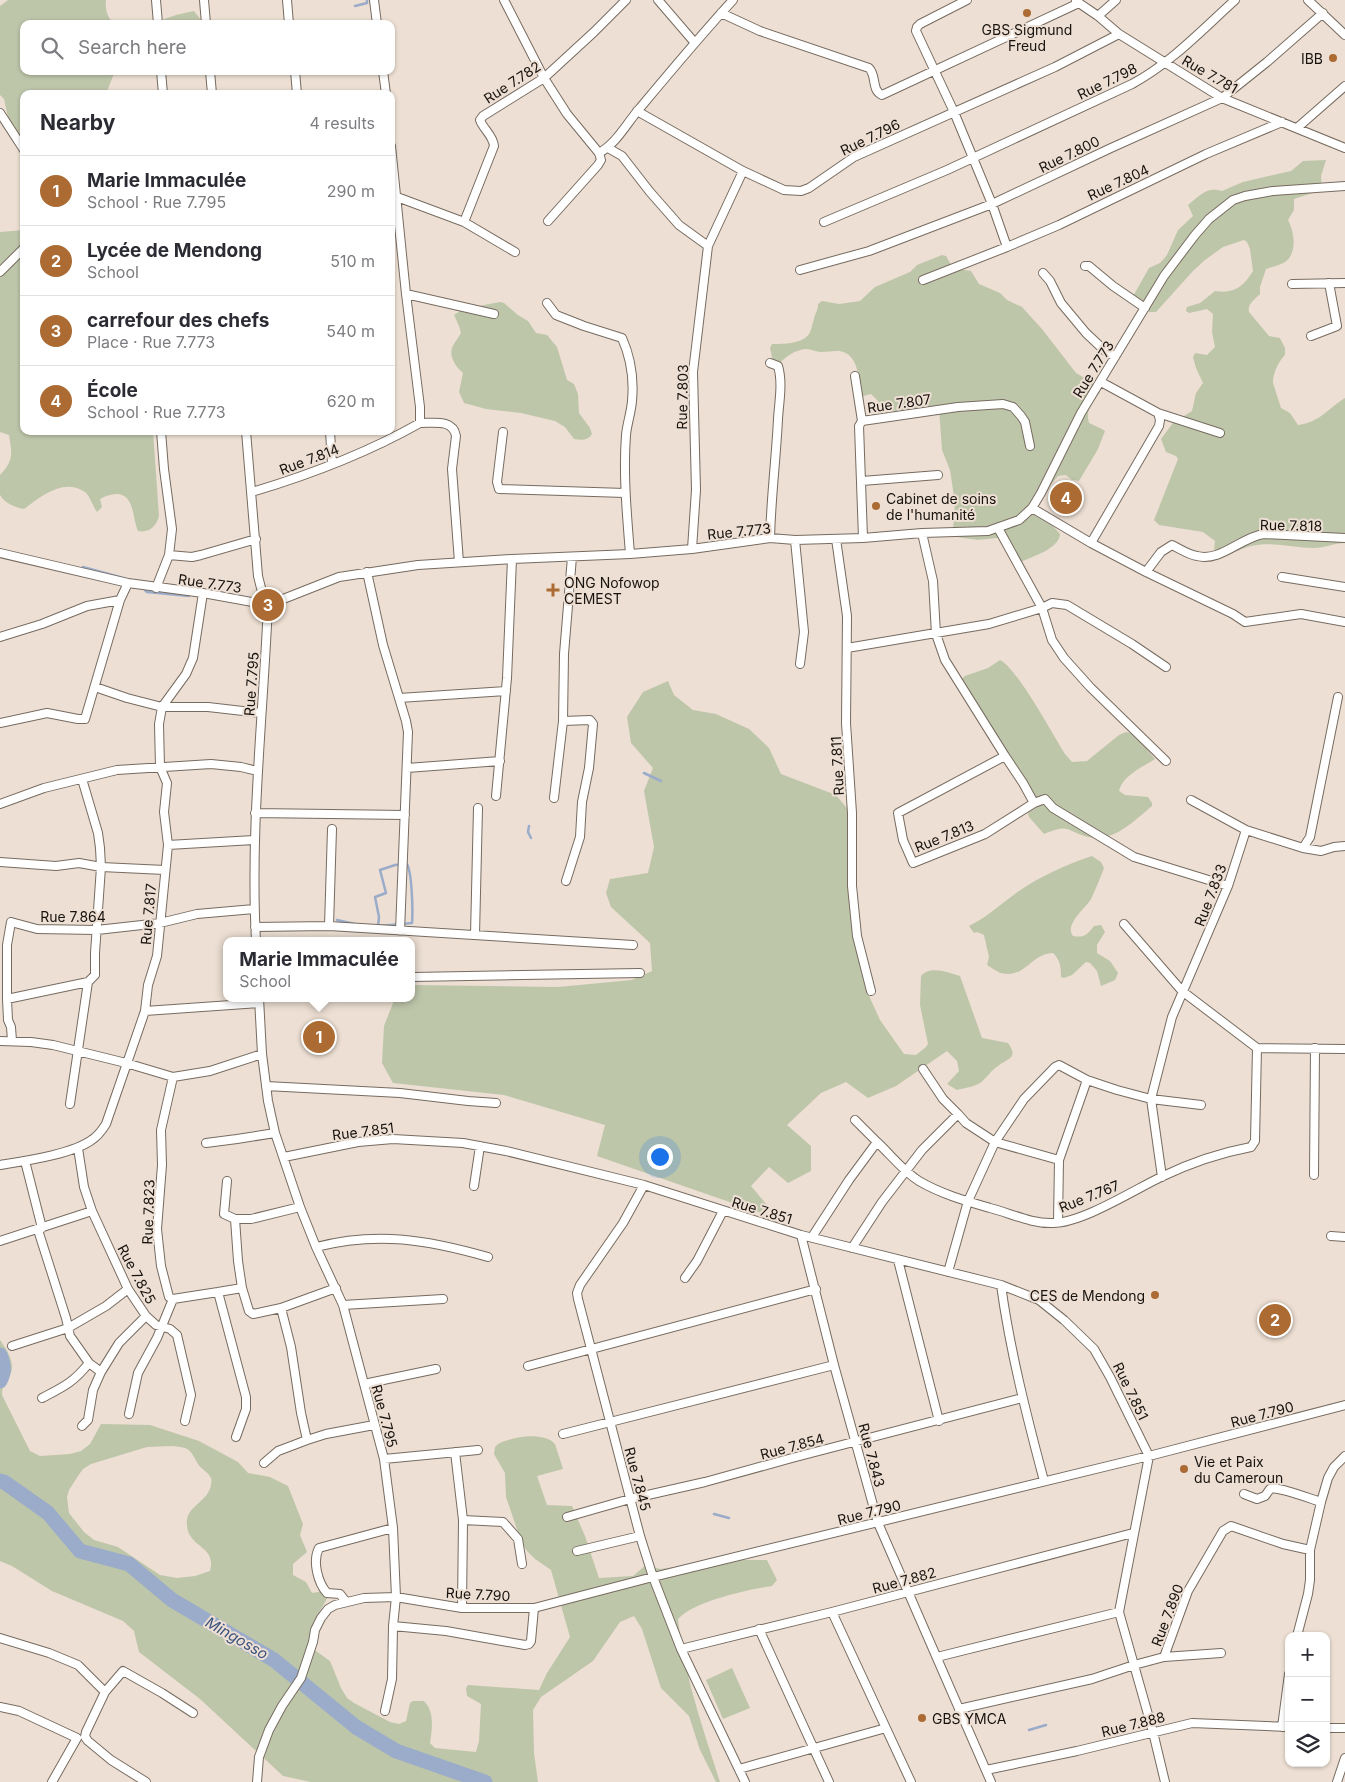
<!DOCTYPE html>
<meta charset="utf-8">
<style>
:root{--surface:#fff;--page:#f2f2f3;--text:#2b2b33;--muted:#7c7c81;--line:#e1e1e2;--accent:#ab6b33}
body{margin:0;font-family:Inter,sans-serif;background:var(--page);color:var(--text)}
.controls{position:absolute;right:15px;bottom:15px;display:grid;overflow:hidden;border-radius:10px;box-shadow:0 1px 4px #0004}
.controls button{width:45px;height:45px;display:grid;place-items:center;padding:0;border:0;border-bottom:1px solid var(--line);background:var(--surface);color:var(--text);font:25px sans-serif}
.you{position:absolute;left:659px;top:1156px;width:18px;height:18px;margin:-12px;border:4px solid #fff;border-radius:50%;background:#1a73e8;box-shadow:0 0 0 8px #1a73e833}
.badge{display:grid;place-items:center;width:32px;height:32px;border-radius:50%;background:var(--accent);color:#fff;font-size:16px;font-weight:700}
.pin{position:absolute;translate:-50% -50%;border:2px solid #fff;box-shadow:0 1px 5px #0006}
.popup{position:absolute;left:223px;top:937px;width:192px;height:65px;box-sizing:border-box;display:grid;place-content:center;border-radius:10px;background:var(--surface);filter:drop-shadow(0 1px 4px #0005);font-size:16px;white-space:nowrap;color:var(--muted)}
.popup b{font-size:19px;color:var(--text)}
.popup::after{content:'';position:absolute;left:50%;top:100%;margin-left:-10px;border:10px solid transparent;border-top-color:var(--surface)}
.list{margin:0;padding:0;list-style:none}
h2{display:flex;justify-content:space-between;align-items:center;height:65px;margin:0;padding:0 20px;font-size:21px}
h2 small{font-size:16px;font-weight:400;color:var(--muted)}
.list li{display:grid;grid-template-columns:32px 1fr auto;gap:15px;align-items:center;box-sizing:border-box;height:70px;padding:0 20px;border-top:1px solid var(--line)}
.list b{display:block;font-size:19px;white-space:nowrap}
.list p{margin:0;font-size:16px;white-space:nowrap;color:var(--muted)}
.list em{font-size:16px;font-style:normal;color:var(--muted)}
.icon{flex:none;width:28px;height:28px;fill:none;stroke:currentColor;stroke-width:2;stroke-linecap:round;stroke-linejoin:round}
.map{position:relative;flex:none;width:1345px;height:1782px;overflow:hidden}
.search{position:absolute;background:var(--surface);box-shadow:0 1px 4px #0004;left:20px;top:20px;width:375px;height:55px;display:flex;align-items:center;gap:12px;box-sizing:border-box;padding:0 18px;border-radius:10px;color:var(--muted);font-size:19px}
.panel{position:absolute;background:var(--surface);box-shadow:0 1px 4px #0004;left:20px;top:90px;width:375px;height:345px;border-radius:10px}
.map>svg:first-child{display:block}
.green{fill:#bec6aa;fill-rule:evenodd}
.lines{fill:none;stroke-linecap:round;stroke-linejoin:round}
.stream{stroke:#9aacca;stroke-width:2.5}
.river{stroke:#9aacca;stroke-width:15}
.street-casing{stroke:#776b60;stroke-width:10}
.street{stroke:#fff;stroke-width:8}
.poi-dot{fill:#ab6b33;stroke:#eddfd3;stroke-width:2}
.labels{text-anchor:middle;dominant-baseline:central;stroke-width:4;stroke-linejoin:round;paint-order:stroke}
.poi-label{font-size:14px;fill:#18130f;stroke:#eddfd3;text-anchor:start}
.street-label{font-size:14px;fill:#18130f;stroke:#eddfd3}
.water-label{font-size:15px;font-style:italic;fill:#3a527e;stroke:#eddfd3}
</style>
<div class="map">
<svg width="1345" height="1782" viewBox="0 0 1345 1782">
<rect width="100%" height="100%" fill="#eddfd3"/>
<path class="green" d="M8,0H106C105,9 107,17 114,24H24V71H115L106,94H24V148L12,135L4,99L0,95V6Z
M194,11L201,20L200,24H150L176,15Z
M1326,160L1321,176L1322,190L1294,199V210L1288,220C1294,231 1298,253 1285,262C1280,265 1272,267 1266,269L1260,287V294C1255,299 1247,304 1249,312L1269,336L1280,338L1285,348V355C1278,362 1273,373 1273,383L1281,408L1290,413L1298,425C1321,422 1327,409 1345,398V543C1335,543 1324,548 1314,548C1293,548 1272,541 1251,546C1239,549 1225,560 1214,549L1215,541L1203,532L1159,525L1154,520L1178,459L1176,456L1166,452L1161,439L1173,423L1192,411L1196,393L1203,383L1196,368L1193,357L1195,353L1207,355L1215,347L1212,332L1213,314L1207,309L1189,313L1186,311L1187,307L1200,303L1215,291C1234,294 1243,287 1253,271L1250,249L1247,242L1244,240L1223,247L1205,260L1193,271L1156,312H1149L1132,298L1149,268L1160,263L1167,255L1178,230L1193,216L1188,205C1199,196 1207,186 1222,191L1243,182L1291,171L1303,161Z
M24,230V431H153L159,516C156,527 149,533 138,531C132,518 135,493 115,494C109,495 106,496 100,499L102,507L97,512C93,507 90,496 85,492C64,477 40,497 24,509C17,508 4,503 0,495C0,490 0,481 0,475C14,460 12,454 9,435L0,432V232Z
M942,255L946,256L953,268L971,271L979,284L1000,293L1007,300L1022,307L1042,329L1076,373L1090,381L1100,392C1093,402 1085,410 1089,423L1102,429L1105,431L1098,449L1079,481L1072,480L1066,475L1058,476C1049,487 1038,500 1037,515L1050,523L1060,534C1059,549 1033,556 1021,562L1008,539L997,538L978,540L956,537L953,530L955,503L950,470L942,450L939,408L911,412L884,410L877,400L871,394L863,396L860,394C859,383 859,369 853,360C845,347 833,352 821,352C816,352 811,349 806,349C795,350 786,356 779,364L773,362L770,348L772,344C783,344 802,344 809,334C812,329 812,324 814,319C815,313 818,311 818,304L822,301L839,304L860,301L875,287L910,272L917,265Z
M500,302L504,303L518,315L528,321L536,333L547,335L557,347L567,380L574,384L578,394L579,413L590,428L592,434C588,441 581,440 574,439L565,427L555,421L521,413L486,409L464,403L459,392L463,373C455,366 447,354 454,344C456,340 459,337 461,333L459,326L454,315L463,309Z
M1000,660C1017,668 1053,735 1065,754L1072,762L1087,761L1119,735L1126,732L1134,734L1155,759C1143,767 1123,775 1119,791L1125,795L1148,797L1152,803V806C1134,821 1113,843 1088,837C1065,831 1071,823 1044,834L1029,817L1028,814L1030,807L1024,784L960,680L965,676L988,668Z
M668,681L674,695L693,710L716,714L749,729L769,748L781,774L836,795L851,813L850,874L858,957L865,987L880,1020L904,1054L916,1055L926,1047L928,1044L920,1005L921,976C931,965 948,973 960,976L982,1038L1008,1043C1019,1058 1008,1058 998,1066C991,1070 987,1078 980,1083C974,1087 964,1088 957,1090L947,1084L959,1071L957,1061L947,1051L896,1086L868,1098L846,1082L821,1093L787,1125L811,1146V1171L788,1183L769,1167L751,1186L767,1205L768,1208L764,1214L597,1156L605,1125L504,1095L393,1083L382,1063L384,1026L395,998H412V985L558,987L632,980L652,971L650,943L611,907L606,893L610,879L648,873L654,847L644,791L653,768L631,743L627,717L643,692Z
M1092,856L1101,862L1104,868C1100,878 1096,889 1091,899C1086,908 1064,924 1073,936C1084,938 1087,935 1094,926L1101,925L1105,932L1097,945V953L1110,961L1118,973L1115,980L1101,986L1097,971L1090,963L1086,962L1072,975L1064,978L1061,977C1061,966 1060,960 1053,953C1031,953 1026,979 1001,973C997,972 991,967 987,965L989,957L984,935L977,932L974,933L969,926C987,917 1002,903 1019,891C1041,876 1067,864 1092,856Z
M0,1340C7,1350 17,1364 9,1377C5,1384 2,1386 2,1395L30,1451L40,1456L70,1454L81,1451L90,1444L101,1424L150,1425L199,1441L238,1462L248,1473L270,1477L288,1486L303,1524L300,1535L307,1552L293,1564V1575L306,1582L312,1593L324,1591L328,1597L313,1623L309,1646L330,1661L341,1688L347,1698L354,1703L390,1722L399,1724L406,1721L410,1703L413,1701H424C435,1712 432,1729 430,1743L435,1748L476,1752L479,1741L481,1704L467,1696L466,1688L468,1685L539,1690L547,1673L570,1637L551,1570L535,1559L527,1551L521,1541L506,1497L505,1473L494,1454L495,1447L498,1444C512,1437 543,1431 555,1444L563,1469L537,1476L547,1505L572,1506L585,1536L599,1578L633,1576L646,1565L660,1569L724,1560H767L777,1580L772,1586C747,1590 695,1601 678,1619C684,1675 703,1728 720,1782H716L700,1750L689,1716L661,1688L642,1629L634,1616L620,1622L593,1661L541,1697L533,1710L534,1753L538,1782H311L283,1776L200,1699L139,1652L134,1631L123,1621L52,1591L12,1566L0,1561ZM172,1446C190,1448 189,1448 198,1464C201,1469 208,1472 211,1478C212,1480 211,1482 211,1485C208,1503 184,1506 187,1526C189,1548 217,1546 210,1571L195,1576L177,1578L160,1575L118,1547L94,1540L84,1532L69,1513L67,1497L69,1490L78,1476L83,1469L91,1464L147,1447Z
M732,1668L750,1708L723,1719L706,1680Z"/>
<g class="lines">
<path class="stream" d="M355,6L367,3V0
M83,567L127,579
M145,590L147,592L189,596
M644,773L661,781
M529,826L528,832L531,838
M337,920L355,924
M378,926L379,917L375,897L386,893L380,870L395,865L407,864C412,873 413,911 412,923L380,926
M714,1514L729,1518
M1029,1730L1046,1725"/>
<path class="river" d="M0,1355C4,1365 5,1371 0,1381
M0,1481L4,1482L48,1513L80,1551L129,1564L172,1600L274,1660L356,1727L396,1751L485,1782"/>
<defs>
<path id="street" d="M156,0L158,24
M204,0L206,24
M287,0L289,24
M374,0L377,24
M504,0L544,78L567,114L599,153
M658,0L695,43
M967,0L920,24L917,27L916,31L954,112L992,204L1007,247L1059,225L1206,154L1282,122
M1308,0L1345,35
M1076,1L1098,16L1119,34L1222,98L1345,148
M721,13L760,31L869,68C877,76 871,90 882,95L1079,3
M1098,16L1116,0
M161,71L163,94
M210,71L212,94
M295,71L297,94
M383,71L386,94
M637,111L743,171L784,190L801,191L809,188L854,157L1055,67L1119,34
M0,113L24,150
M1297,128L1345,86
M391,146L406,294
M608,148L622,156L650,192L679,225L708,246L743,171
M397,197L464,222L494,146C493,135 483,129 480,120L483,116L544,78L594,32L626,0
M548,221L598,165L601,160L599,153C617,143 626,124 640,108C670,72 701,35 733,0
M464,222L515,252
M824,222L947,170L1132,84C1171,63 1202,30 1235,0
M1085,266H1089L1113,286L1145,308
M800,270L869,251L992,204L1111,148L1222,98L1267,62L1323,13
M0,272L24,248
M1043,273L1050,281L1061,303L1086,333L1104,350L1115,357
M923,280L1007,247
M1292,284L1345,283
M547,303L556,315L584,326L622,338C631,358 634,379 632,401C631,413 627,424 626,435C623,475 627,515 630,554
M1311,336L1337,326L1329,283
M855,376L862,421
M1158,413L1220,433
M420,423C434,423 453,419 456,436L452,469L459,562
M161,431L164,469L172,529L169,555L192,557L201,555L256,539
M246,431L258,576L261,588L268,605C263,717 250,828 256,941
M330,431L332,464
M503,432L497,482L499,489L625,493
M862,481L938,475
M252,492C309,475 367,453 420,423V407L406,294L494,314
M1032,508L1091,543L1146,572L1161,552L1172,545C1180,549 1189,555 1197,556C1221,562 1241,537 1264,534L1345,538
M998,528L1042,608L1052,640L1064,658L1090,687L1166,761
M922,533L933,581L936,634L945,660L1005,756L898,813L903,840L913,863L985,834L1034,803L1023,783L1005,756
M770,538C771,498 776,459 778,419C779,402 783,383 778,366L770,363
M863,538L859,426L862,421L958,407L1003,404L1013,407L1021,416L1025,422L1030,446
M836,539L847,616L846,723L852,813V886L857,936L871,991
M795,540L804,632L800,664
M1091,543L1159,426L1160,420L1158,413L1101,382
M692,549L696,490L693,372L708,246
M0,553L128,583L203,593L268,605L339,577L418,565L512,559L630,554L692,549L770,538L795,540L863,538L922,533L988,531L1019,520L1032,508L1041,493L1081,413L1164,276L1195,235L1209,219L1233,200L1245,196L1273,191L1345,186
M367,572L383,645L406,721L408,732L400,931
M1146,572L1233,614L1245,622L1301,614L1345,622
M1282,577L1345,587
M156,588L169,555
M0,637L42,624L87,606L120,600
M847,648L989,624L1042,608L1052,603L1067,605L1132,644L1166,667
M95,687L127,698L162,707H208L261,713
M399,698L506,691
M563,721L590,720L593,724L589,768L582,802L580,837L566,881
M0,723L47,713L78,719H85L120,600L128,583
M407,768L500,761
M496,796L507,678L512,559
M554,798L563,721L564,654L572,557
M1191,800L1246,830
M1034,803L1045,799L1053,808L1134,857L1228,886
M0,804L44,788L117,770L211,764L241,767L257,771
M255,813L405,815
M168,845L254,840
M1303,848L1321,851L1334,847L1345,846
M0,862L56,866L79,863L101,867L165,870
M1124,924L1182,991L1257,1048
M329,926L332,829
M255,927L329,926L633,945
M475,935L478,808
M412,977L640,973
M259,998L262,1054L268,1101L275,1133L300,1207L316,1247L343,1305L384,1459L393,1528L396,1597L393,1626L392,1679L385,1711
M7,999L88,982L95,975V953L101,867L100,848L98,833L82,779
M145,1011L259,1003
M0,1041L31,1042L53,1045L126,1063L173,1077L210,1071L262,1054
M12,1041L11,1027L8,1020L7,999V945L11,922L37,929L97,930L160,923L197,914L254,909
M1257,1048L1345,1049
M923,1069L943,1099L958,1114
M173,1077L161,1130L162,1165L157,1229L161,1266L169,1297L173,1299L218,1292L246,1397V1409L236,1437
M266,1086L400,1093L468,1101L496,1103
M70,1104L88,982
M855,1120L877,1142
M206,1143L237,1139L275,1133
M78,1148L84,1187L92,1211L128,1289L146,1316L119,1343L101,1372L93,1390L88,1420L82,1426
M284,1157L358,1142L393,1139L463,1143L506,1151L644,1185L801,1235L1001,1285L1039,1300L1064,1320L1094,1349L1110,1377L1149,1456L1119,1612L1153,1732L1165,1782
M25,1161L42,1228
M0,1165C25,1161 74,1154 93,1139C99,1135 102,1130 106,1124L145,1011L148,985L157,956L168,845L164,812L167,783L160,767L159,724L162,707L186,674L193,658L203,593
M1314,1175L1315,1048
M1162,1177L1151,1099L1172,1017L1228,886L1246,830L1303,848L1310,837L1338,697
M227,1181L224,1214L235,1219
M644,1185L623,1223L580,1285L577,1293L578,1299L640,1536L653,1577L681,1649L745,1782
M474,1186L480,1146
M1058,1222L1059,1160L1087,1080
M38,1230L66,1318L70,1336L89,1363L101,1372
M801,1235L834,1365L878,1523L991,1782
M1331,1236L1345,1237
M812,1237L849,1180L877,1142C891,1155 903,1171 919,1181C941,1194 966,1201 990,1208C1010,1213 1032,1224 1053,1223C1082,1223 1134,1190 1161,1177C1190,1163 1219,1153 1251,1147L1255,1141L1257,1048
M0,1241L92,1211
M316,1247C378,1231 428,1240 488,1257
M852,1248L882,1202L922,1150L958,1114L966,1123L995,1142L1059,1160
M898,1260L939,1421
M948,1272L968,1201L995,1142L1024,1099L1055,1067L1059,1065L1087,1080L1117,1090L1151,1099L1201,1105
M685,1278L697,1261L723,1211
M1001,1285C1010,1351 1027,1417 1044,1481
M242,1288L249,1311L253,1314L281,1308
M336,1288L281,1308L291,1347L301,1413L307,1440L326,1434L374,1425
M218,1292L242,1288L238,1261L235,1219H251L300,1207
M343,1305L443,1299
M146,1316L156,1325L170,1329L177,1335L191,1395L185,1421
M12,1346L68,1328L106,1306L128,1289
M528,1366L816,1289
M364,1384L436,1369
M42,1398C63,1387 73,1383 89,1363
M129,1414L138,1373L157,1338L173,1299
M563,1434L834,1365
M455,1452L463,1520L462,1608
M384,1459L478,1450
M264,1463L278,1451L307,1440
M1244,1494L1257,1499L1265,1496L1270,1489C1278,1486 1311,1499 1321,1502
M567,1517L630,1499L705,1482L792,1458L1022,1398
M463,1520L503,1522L518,1539L522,1564
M577,1551L640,1536
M346,1602L340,1594L327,1593C318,1583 312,1561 319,1548L393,1528
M832,1612L911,1782
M393,1626L446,1631L525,1645L529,1644L531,1641L534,1608
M759,1629L829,1782
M1297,1636L1308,1594L1310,1580V1550L1321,1502L1328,1478L1334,1467L1345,1456
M0,1638L49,1653L78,1665L105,1692
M681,1649L832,1612L1133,1533
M937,1657L1119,1612
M1164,1657L1221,1653
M0,1707L19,1711L77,1738L52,1782
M959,1709L1092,1679L1134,1665L1164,1657L1188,1591L1223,1531L1231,1526L1283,1544L1310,1550
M1282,1727L1289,1674
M1326,1728H1345
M739,1769L886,1728
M986,1770L1077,1751L1192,1723L1289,1727
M146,1782L111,1760L88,1741L85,1737L86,1732L105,1692L123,1671L162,1693L193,1713
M257,1782L259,1757L269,1730L282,1706L301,1678L313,1642L315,1630L321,1618L328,1609L335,1605L364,1598L396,1597L462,1608H534L653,1577L1149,1456L1345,1405
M1337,1782L1345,1758"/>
</defs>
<use href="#street" class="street-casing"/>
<use href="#street" class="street"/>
</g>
<g class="poi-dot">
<circle cx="1027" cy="13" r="5"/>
<circle cx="1333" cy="58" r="5"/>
<circle cx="876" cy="506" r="5"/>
<path d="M550.5 582.5h5v5h5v5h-5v5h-5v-5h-5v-5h5z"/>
<circle cx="1155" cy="1295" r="5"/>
<circle cx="1184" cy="1469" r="5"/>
<circle cx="922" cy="1718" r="5"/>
</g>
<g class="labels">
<g class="poi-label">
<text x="1027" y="29" text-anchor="middle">GBS Sigmund<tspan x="1027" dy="16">Freud</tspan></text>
<text x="1323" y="58" text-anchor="end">IBB</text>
<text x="886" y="498">Cabinet de soins<tspan x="886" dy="16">de l'humanité</tspan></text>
<text x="564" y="582">ONG Nofowop<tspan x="564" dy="16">CEMEST</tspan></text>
<text x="1145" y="1295" text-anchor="end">CES de Mendong</text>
<text x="1194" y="1461">Vie et Paix<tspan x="1194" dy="16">du Cameroun</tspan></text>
<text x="932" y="1718">GBS YMCA</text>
</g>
<g class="street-label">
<text transform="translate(1210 74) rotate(30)">Rue 7.781</text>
<text transform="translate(1107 81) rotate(-26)">Rue 7.798</text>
<text transform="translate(512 82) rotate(-33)">Rue 7.782</text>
<text transform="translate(870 137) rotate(-26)">Rue 7.796</text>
<text transform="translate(1069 154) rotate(-26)">Rue 7.800</text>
<text transform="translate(1118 182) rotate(-25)">Rue 7.804</text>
<text transform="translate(1093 369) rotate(-58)">Rue 7.773</text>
<text transform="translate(682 397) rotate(-89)">Rue 7.803</text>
<text transform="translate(899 403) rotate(-8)">Rue 7.807</text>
<text transform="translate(309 459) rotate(-21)">Rue 7.814</text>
<text transform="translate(1291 525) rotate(1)">Rue 7.818</text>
<text transform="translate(739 531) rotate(-6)">Rue 7.773</text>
<text transform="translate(210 583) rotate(8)">Rue 7.773</text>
<text transform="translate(251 684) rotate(-86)">Rue 7.795</text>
<text transform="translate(837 766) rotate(-93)">Rue 7.811</text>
<text transform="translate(944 836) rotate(-22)">Rue 7.813</text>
<text transform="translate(1210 895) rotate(-69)">Rue 7.833</text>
<text transform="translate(148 914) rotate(-85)">Rue 7.817</text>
<text x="73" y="916">Rue 7.864</text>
<text transform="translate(363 1131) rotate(-7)">Rue 7.851</text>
<text transform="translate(1089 1196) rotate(-22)">Rue 7.767</text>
<text transform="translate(762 1210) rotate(17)">Rue 7.851</text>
<text transform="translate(148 1212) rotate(-88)">Rue 7.823</text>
<text transform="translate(137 1274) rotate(62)">Rue 7.825</text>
<text transform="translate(1131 1391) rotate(64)">Rue 7.851</text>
<text transform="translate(1262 1414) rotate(-15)">Rue 7.790</text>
<text transform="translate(385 1416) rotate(75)">Rue 7.795</text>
<text transform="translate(792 1446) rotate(-15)">Rue 7.854</text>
<text transform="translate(872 1455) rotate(75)">Rue 7.843</text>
<text transform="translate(638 1479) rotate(75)">Rue 7.845</text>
<text transform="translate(869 1512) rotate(-14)">Rue 7.790</text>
<text transform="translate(904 1580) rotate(-15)">Rue 7.882</text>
<text transform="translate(478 1594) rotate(3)">Rue 7.790</text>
<text transform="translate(1167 1615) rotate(-69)">Rue 7.890</text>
<text transform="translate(1133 1724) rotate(-14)">Rue 7.888</text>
</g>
<g class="water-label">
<text transform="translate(237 1638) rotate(30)">Mingosso</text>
</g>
</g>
</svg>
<div class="controls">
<button>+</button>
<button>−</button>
<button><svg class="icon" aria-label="layers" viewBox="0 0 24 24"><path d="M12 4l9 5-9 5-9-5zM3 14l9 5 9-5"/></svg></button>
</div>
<div class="you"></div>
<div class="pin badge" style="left:319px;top:1037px">1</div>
<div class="popup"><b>Marie Immaculée</b>School</div>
<div class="pin badge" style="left:1275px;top:1320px">2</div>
<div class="pin badge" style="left:268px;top:605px">3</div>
<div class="pin badge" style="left:1066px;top:498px">4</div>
<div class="search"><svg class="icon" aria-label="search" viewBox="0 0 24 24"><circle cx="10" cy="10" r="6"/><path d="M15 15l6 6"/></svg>Search here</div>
<section class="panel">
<h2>Nearby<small>4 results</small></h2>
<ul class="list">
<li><span class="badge">1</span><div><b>Marie Immaculée</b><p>School · Rue 7.795</p></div><em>290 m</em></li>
<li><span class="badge">2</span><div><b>Lycée de Mendong</b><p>School</p></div><em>510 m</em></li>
<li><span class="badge">3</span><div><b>carrefour des chefs</b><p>Place · Rue 7.773</p></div><em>540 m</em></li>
<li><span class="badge">4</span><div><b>École</b><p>School · Rue 7.773</p></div><em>620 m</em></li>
</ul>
</section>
</div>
